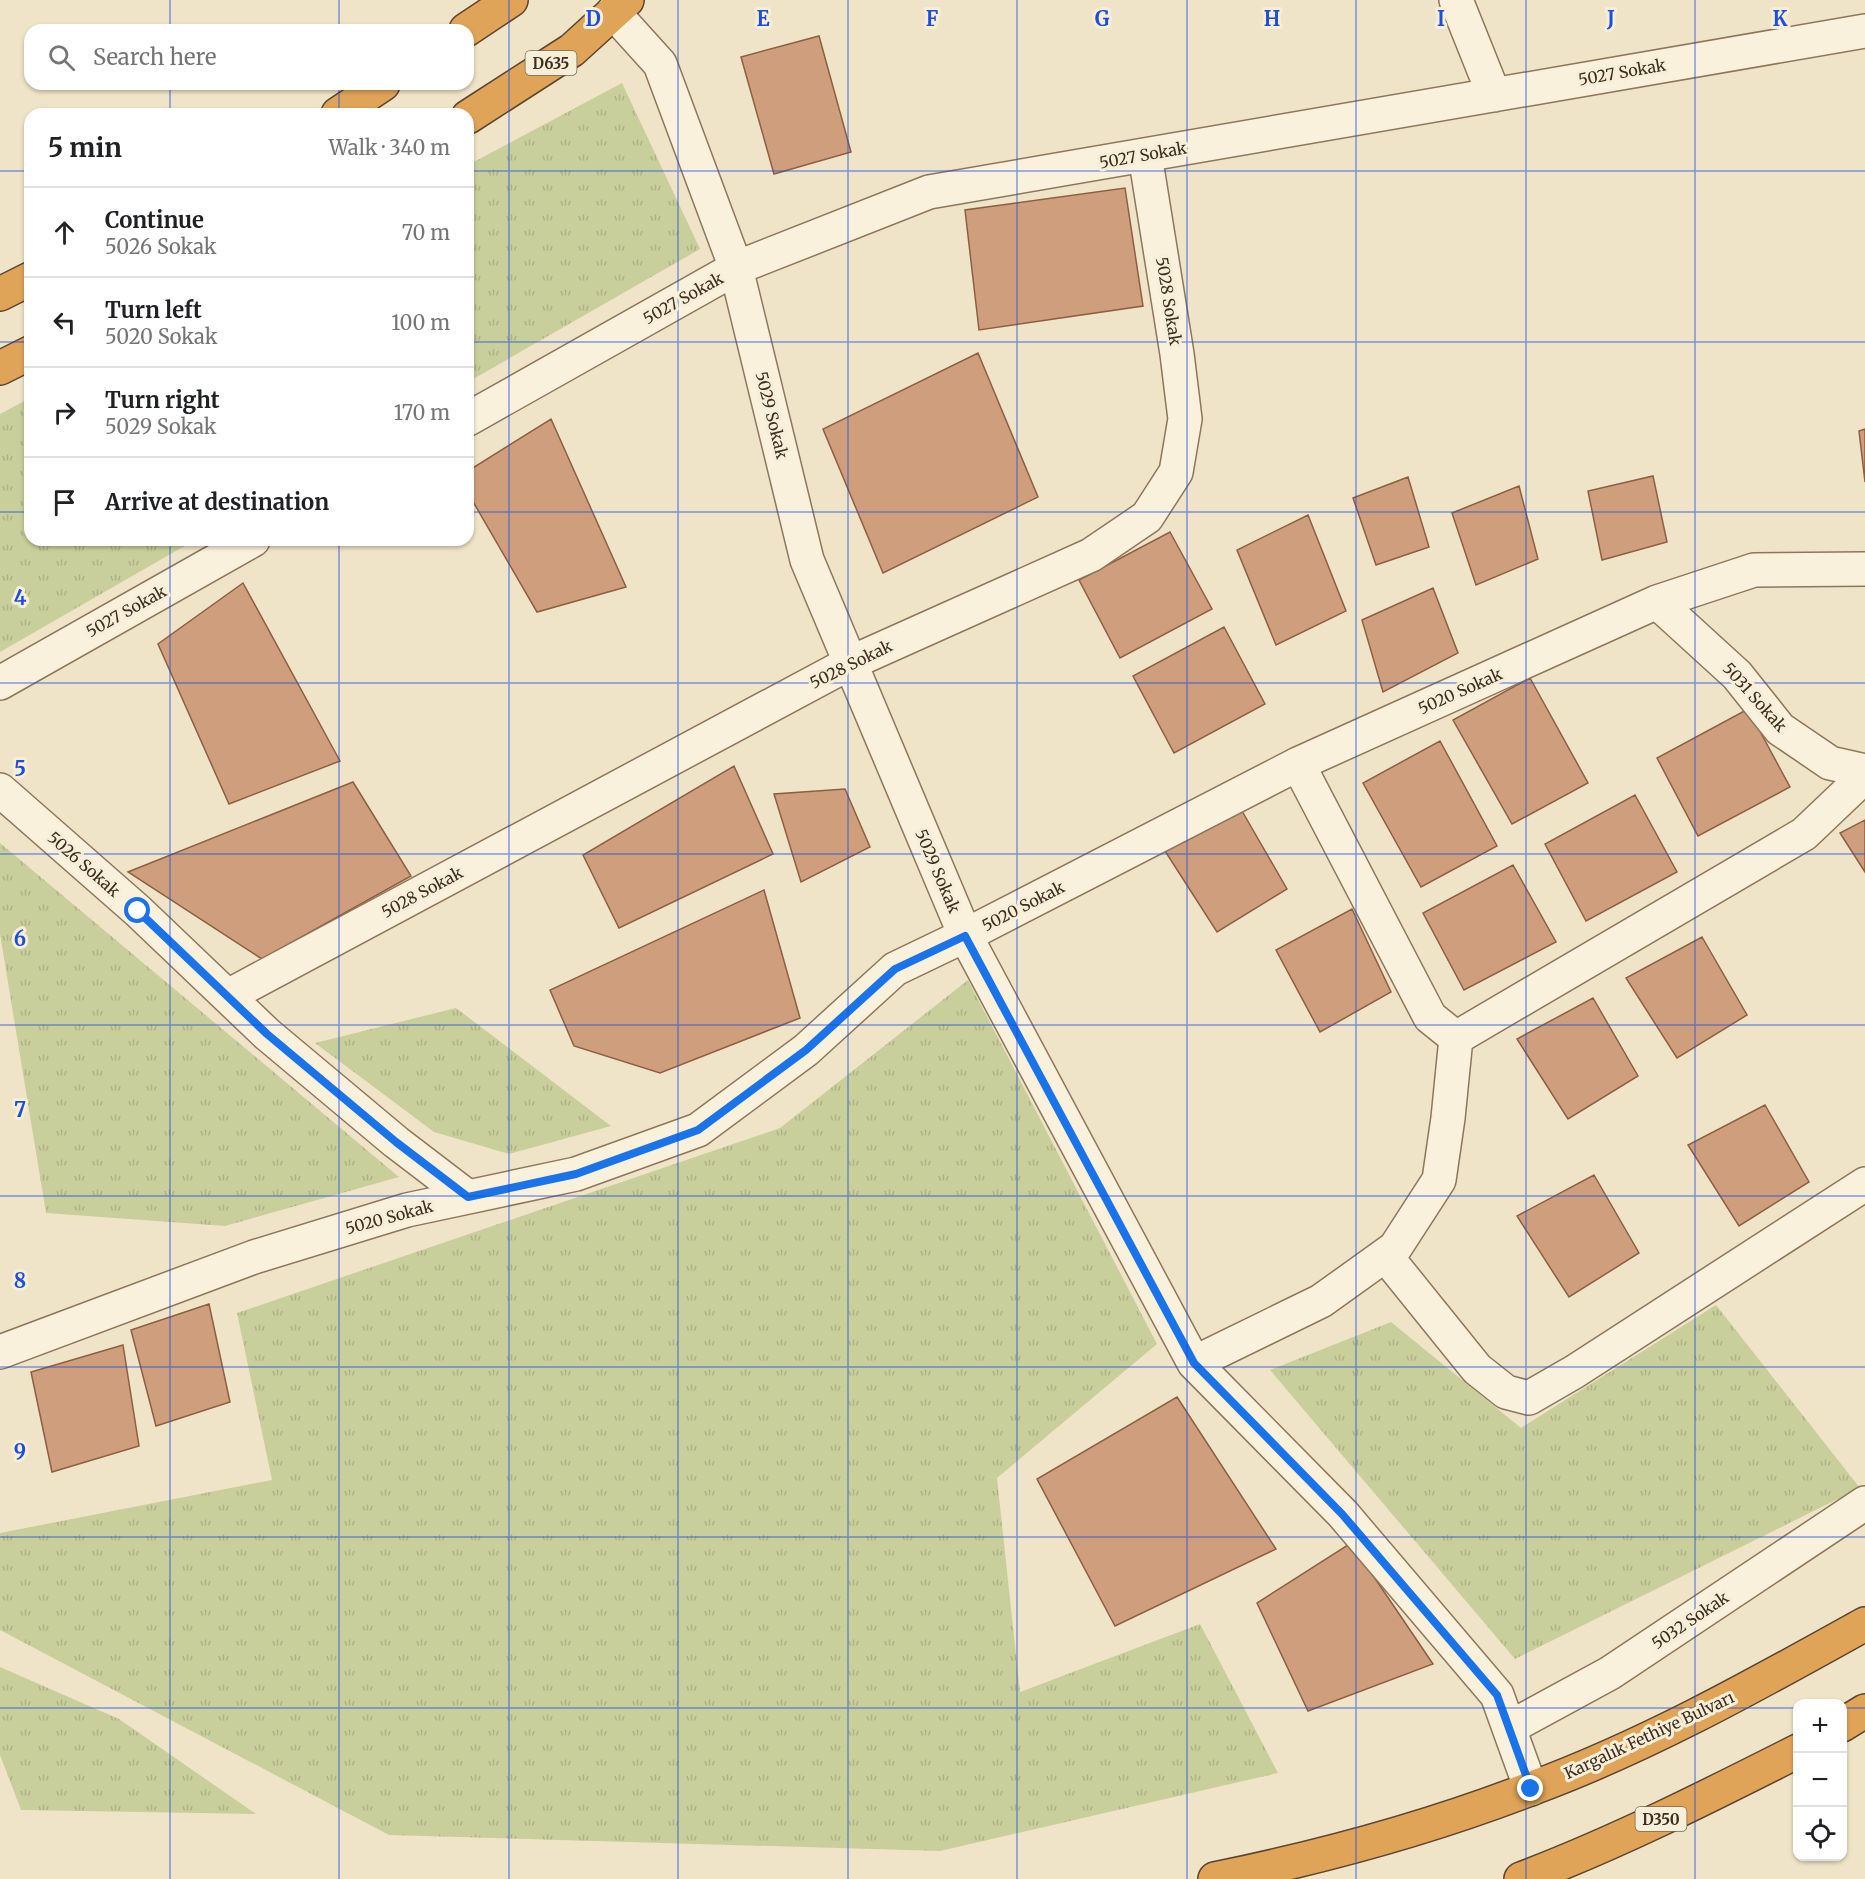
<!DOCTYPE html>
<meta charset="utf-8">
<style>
:root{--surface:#fff;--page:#f2f2f2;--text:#202124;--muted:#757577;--line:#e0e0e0}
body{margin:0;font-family:Merriweather,serif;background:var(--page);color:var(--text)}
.controls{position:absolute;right:18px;bottom:18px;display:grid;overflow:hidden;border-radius:12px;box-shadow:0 2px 4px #0004}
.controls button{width:54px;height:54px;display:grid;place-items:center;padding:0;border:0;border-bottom:2px solid var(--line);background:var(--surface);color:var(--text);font:30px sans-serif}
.stop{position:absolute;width:18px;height:18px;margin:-14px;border:4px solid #1a73e8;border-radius:50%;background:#fff}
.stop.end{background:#1a73e8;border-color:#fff;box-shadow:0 2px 6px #0008}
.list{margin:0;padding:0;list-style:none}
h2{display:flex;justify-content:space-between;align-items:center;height:78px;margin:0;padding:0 24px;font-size:26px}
h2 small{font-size:20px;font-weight:400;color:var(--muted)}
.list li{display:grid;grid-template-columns:39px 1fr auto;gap:18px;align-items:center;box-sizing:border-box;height:90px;padding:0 24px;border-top:2px solid var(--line)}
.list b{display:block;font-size:22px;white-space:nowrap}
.list p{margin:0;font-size:20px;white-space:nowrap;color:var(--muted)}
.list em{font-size:20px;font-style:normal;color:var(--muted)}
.icon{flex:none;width:33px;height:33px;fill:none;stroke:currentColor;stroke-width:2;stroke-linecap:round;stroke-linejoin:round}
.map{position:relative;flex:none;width:1865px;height:1879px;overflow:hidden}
.search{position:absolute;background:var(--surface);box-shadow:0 2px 4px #0004;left:24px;top:24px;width:450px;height:66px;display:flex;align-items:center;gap:15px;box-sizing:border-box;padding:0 21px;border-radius:18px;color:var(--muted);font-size:22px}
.panel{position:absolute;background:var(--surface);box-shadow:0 2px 4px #0004;left:24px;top:108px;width:450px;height:438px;border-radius:18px}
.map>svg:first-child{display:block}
.grass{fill:url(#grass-tufts)}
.building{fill:#cf9f7d;stroke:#8d5f41;stroke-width:1.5}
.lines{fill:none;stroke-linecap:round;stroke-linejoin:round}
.street-casing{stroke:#8d765c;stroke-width:36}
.highway-casing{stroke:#5b4430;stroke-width:36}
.street{stroke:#faf1dc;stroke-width:33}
.highway{stroke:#e0a458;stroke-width:33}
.route{stroke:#1a73e8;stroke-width:8}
.grid{fill:none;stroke:#1d4ed8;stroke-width:1.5;stroke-opacity:0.55}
.labels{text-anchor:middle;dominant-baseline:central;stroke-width:6;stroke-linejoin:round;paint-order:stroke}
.shield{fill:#f7eed8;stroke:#756857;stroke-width:1.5}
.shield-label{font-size:15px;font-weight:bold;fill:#3d2e20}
.street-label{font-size:16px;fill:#3d2e20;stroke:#f7eed8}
.grid-label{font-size:20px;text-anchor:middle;font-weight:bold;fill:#1d4ed8;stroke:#f7eed8;stroke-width:6;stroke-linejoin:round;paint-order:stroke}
</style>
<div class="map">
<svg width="1865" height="1879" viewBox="0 0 1865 1879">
<defs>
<pattern id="grass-tufts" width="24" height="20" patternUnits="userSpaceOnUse" patternTransform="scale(1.5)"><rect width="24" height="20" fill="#c9cf9b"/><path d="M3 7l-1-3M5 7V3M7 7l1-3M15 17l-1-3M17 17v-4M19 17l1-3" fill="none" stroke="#aeb285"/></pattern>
</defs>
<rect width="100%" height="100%" fill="#f0e4c8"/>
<path class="grass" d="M622,83L700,249L468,382V165Z
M30,398V540H195L0,652V414Z
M0,843L399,1177L225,1226L46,1213L0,934Z
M968,980L1157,1344L997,1478L1020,1692L1200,1624L1278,1773L940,1851L389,1835L0,1630V1533L272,1480L237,1313L780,1128Z
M456,1008L611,1126L509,1154L434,1132L315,1043Z
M1716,1305L1860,1488L1515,1659L1270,1370L1391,1322L1521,1428Z
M0,1667L119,1719L256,1814L21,1810L0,1755Z"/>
<path class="building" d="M819,36L851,152L774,174L741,57Z
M1125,188L1143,306L979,330L965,210Z
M978,353L1038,497L883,573L823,429Z
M551,419L626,587L537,612L468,493V471Z
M1865,429V482L1859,431Z
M1653,476L1667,542L1602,560L1588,491Z
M1408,477L1429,547L1376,565L1353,498Z
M1519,486L1538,559L1476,585L1452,513Z
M1308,515L1346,611L1276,645L1237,550Z
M1170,532L1212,609L1120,658L1079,580Z
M243,583L340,761L229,804L158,644Z
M1433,588L1458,653L1383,692L1362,620Z
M1224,627L1265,704L1174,753L1133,676Z
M1530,678L1588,783L1512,824L1453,720Z
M1748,709L1790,787L1698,836L1657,758Z
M1440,741L1497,846L1421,887L1363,783Z
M734,766L773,854L619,928L583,855Z
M353,782L411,876L262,959L128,872Z
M845,789L870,847L801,882L774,794Z
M1635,795L1677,872L1586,921L1545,844Z
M1242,811L1287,889L1217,932L1165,851Z
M1865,820V872L1840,833Z
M1513,865L1556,942L1464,990L1423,913Z
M764,890L800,1018L660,1073L574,1046L550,990Z
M1352,909L1391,992L1320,1032L1276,950Z
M1702,937L1747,1015L1677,1058L1626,978Z
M1593,998L1638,1076L1568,1119L1517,1039Z
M1765,1105L1809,1182L1739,1226L1688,1145Z
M1594,1175L1639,1253L1569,1297L1517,1216Z
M209,1304L230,1402L156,1426L131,1330Z
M123,1345L139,1446L52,1472L31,1372Z
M1177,1397L1276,1549L1115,1626L1037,1479Z
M1351,1543L1433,1664L1308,1711L1257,1603Z"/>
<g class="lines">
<defs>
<path id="street" d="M1456,0L1494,95
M613,12L660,64L736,268L807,560L965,935L1194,1363L1343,1514L1497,1695L1531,1789
M468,419L736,268L929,192L1865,31
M1657,602L1737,675L1780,729L1830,763L1865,771
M0,683L253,540
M1298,764L1430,1017L1456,1038
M0,790L138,911L267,1034L396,1142L468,1197
M228,996L850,663L1091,555L1147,517L1176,472L1185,419L1177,354L1145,155
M1385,1255L1477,1369L1506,1392L1529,1398L1574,1372L1865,1184
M0,1352L254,1257L407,1210L576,1174L698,1130L806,1050L895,969L970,933L1298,764L1657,602L1754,570L1865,569
M1194,1363L1321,1301L1395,1248L1439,1180L1448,1118L1456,1038L1804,834L1865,776
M1509,1728L1610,1673L1865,1503"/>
<path id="highway" d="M466,30L511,0
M338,114L383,84
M468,117L572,50L627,0
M0,294L30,279
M0,368L30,353
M1842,1725L1865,1711
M1215,1879C1322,1857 1429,1828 1530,1789C1647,1746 1757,1684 1865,1624
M1521,1879C1616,1843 1707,1797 1798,1751"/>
</defs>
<use href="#street" class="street-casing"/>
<use href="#highway" class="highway-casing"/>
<use href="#street" class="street"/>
<use href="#highway" class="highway"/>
</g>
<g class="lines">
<path class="route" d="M138,911L267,1034L396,1142L468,1197L576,1174L698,1130L806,1050L895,969L965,936L1194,1363L1342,1514L1497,1695L1531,1789"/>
</g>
<path class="grid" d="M170,0V30M339,0V30M509,0V1879M678,0V1879M848,0V1879M1017,0V1879M1187,0V1879M1356,0V1879M1526,0V1879M1695,0V1879M170,84V114M339,84V114M0,171H30M468,171H1865M0,342H30M468,342H1865M0,512H30M468,512H1865M170,540V1879M339,540V1879M0,683H1865M0,854H1865M0,1025H1865M0,1196H1865M0,1367H1865M0,1537H1865M0,1708H1798M1842,1708H1865"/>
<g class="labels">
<g class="shield">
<rect x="525.5" y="51" width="51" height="24" rx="4.5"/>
<rect x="1635.5" y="1807" width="51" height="24" rx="4.5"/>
</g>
<g class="shield-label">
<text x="551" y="63">D635</text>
<text x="1661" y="1819">D350</text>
</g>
<g class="street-label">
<text transform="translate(1622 72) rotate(-10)">5027 Sokak</text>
<text transform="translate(1143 155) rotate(-10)">5027 Sokak</text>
<text transform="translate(683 298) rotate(-29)">5027 Sokak</text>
<text transform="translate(1169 301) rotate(81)">5028 Sokak</text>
<text transform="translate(772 415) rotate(76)">5029 Sokak</text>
<text transform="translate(126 611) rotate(-29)">5027 Sokak</text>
<text transform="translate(851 664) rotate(-26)">5028 Sokak</text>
<text transform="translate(1460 691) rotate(-24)">5020 Sokak</text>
<text transform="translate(1755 697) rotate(48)">5031 Sokak</text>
<text transform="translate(84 864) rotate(41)">5026 Sokak</text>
<text transform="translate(938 871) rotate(67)">5029 Sokak</text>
<text transform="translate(422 892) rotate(-28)">5028 Sokak</text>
<text transform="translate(1023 906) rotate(-27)">5020 Sokak</text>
<text transform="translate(389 1217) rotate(-15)">5020 Sokak</text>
<text transform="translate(1690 1620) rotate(-34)">5032 Sokak</text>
<text transform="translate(1649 1735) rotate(-25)">Kargalık Fethiye Bulvarı</text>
</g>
</g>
<g class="grid-label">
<text x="593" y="26">D</text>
<text x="763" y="26">E</text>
<text x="932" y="26">F</text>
<text x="1102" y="26">G</text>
<text x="1272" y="26">H</text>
<text x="1441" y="26">I</text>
<text x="1611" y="26">J</text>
<text x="1780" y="26">K</text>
<text x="20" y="605">4</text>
<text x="20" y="776">5</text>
<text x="20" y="946">6</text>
<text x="20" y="1117">7</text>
<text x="20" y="1288">8</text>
<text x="20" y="1459">9</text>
</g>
</svg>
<div class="controls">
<button>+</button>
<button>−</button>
<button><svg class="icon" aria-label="locate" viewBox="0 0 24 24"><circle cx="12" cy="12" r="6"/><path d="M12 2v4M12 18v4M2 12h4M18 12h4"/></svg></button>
</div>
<div class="stop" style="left:138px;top:911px"></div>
<div class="stop end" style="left:1531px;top:1789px"></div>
<div class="search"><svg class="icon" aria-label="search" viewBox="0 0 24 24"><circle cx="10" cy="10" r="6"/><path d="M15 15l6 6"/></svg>Search here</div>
<section class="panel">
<h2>5 min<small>Walk · 340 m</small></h2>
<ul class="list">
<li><svg class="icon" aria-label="ahead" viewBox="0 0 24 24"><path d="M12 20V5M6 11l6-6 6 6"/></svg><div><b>Continue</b><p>5026 Sokak</p></div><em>70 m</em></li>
<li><svg class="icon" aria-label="left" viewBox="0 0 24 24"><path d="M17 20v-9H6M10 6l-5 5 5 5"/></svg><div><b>Turn left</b><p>5020 Sokak</p></div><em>100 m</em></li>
<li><svg class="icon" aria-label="right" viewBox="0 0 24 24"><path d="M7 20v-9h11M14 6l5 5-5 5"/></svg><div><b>Turn right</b><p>5029 Sokak</p></div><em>170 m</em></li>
<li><svg class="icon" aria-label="arrive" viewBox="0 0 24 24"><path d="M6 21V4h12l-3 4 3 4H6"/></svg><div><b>Arrive at destination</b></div></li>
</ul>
</section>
</div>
